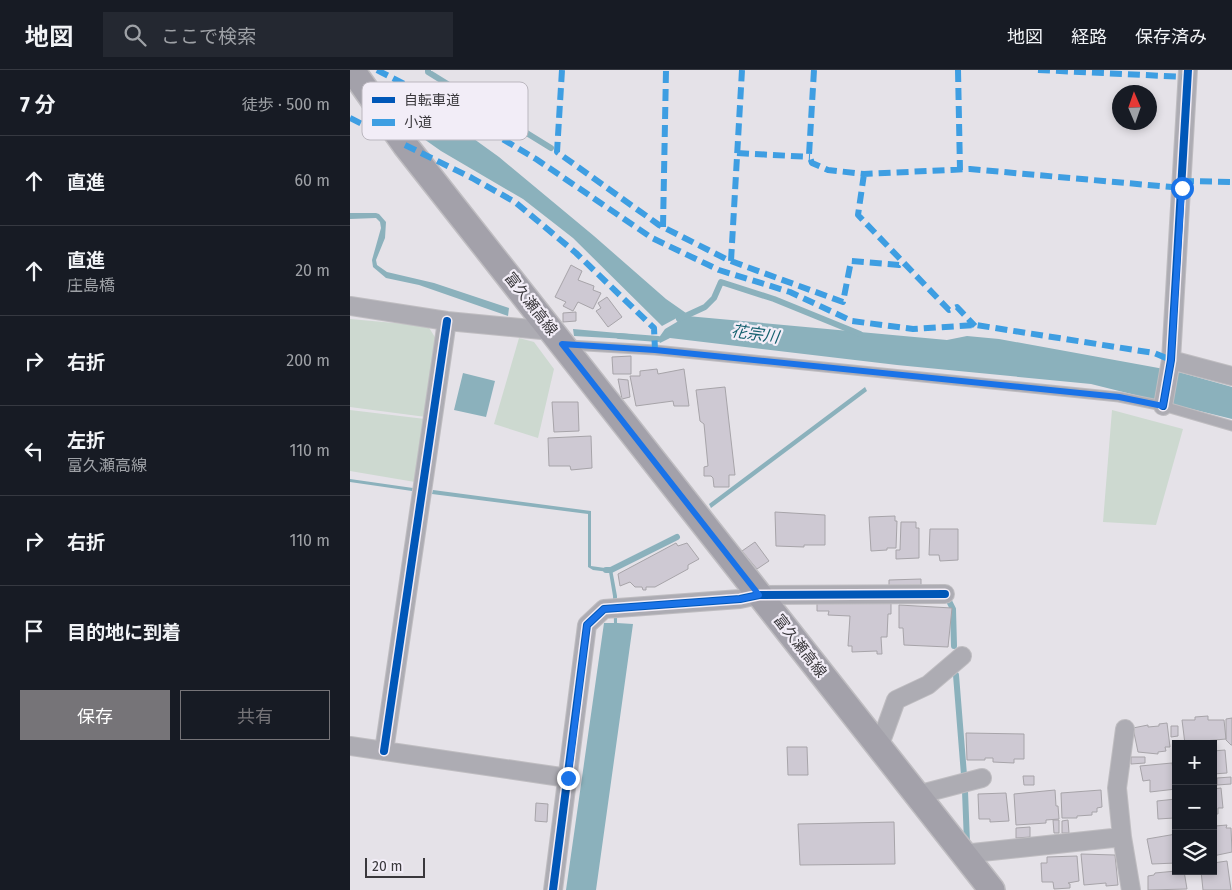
<!DOCTYPE html>
<html lang="ja">
<meta charset="utf-8">
<style>
:root{--surface:#171b24;--page:#242831;--text:#f1f3f6;--muted:#9ea1a6;--line:#363941;--accent:#767478}
body{margin:0;font-family:"Fira Sans","Noto Sans JP",sans-serif;background:var(--page);color:var(--text)}
.controls{position:absolute;right:15px;bottom:15px;display:grid;overflow:hidden;border-radius:0px;box-shadow:0 2px 8px #0003}
.controls button{width:45px;height:45px;display:grid;place-items:center;padding:0;border:0;border-bottom:1px solid var(--line);background:var(--surface);color:var(--text);font:25px sans-serif}
.compass{position:absolute;left:762px;top:15px;width:45px;height:45px;border-radius:50%;background:var(--surface);box-shadow:0 2px 8px #0003;rotate:358deg}
.scale{position:absolute;left:15px;bottom:12px;width:60px;box-sizing:border-box;padding-left:5px;border:2px solid #3a383c;border-top:0;font-size:14px;line-height:18px;white-space:nowrap;color:#3a383c;-webkit-text-stroke:4px #f2edf7;paint-order:stroke}
.stop{position:absolute;width:15px;height:15px;margin:-11px;border:4px solid #1a73e8;border-radius:50%;background:#fff}
.stop.end{background:#1a73e8;border-color:#fff;box-shadow:0 1px 5px #0008}
.list{margin:0;padding:0;list-style:none}
h2{display:flex;justify-content:space-between;align-items:center;height:65px;margin:0;padding:0 20px;font-size:21px}
h2 small{font-size:16px;font-weight:400;color:var(--muted)}
.list li{display:grid;grid-template-columns:32px 1fr auto;gap:15px;align-items:center;box-sizing:border-box;height:90px;padding:0 20px;border-top:1px solid var(--line)}
.list b{display:block;font-size:19px;white-space:nowrap}
.list p{margin:0;font-size:16px;white-space:nowrap;color:var(--muted)}
.list em{font-size:16px;font-style:normal;color:var(--muted)}
.actions{display:flex;gap:10px;padding:15px 20px}
.actions a{flex:1;padding:11px 0;border:1px solid var(--accent);border-radius:0px;text-align:center;font-size:18px;color:var(--accent)}
.actions .main{background:var(--accent);color:#fff}
.icon{flex:none;width:28px;height:28px;fill:none;stroke:currentColor;stroke-width:2;stroke-linecap:round;stroke-linejoin:round}
.map{position:relative;flex:none;width:882px;height:820px;overflow:hidden}
header{display:flex;align-items:center;gap:30px;box-sizing:border-box;height:70px;padding:0 25px;background:var(--surface);border-bottom:1px solid var(--line)}
header strong{font-size:24px}
nav{display:flex;gap:28px;margin-inline-start:auto;font-size:18px}
.search{width:350px;height:45px;background:var(--page);display:flex;align-items:center;gap:12px;box-sizing:border-box;padding:0 18px;border-radius:0px;color:var(--muted);font-size:19px}
main{display:flex}
aside{flex:1;background:var(--surface)}
.map>svg:first-child{display:block}
.green{fill:#cdd9d0}
.water{fill:#8bb1bc}
.pier{fill:#e5e2e8}
.lines{fill:none;stroke-linecap:round;stroke-linejoin:round}
.stream{stroke:#8bb1bc;stroke-width:6}
.building{fill:#cec9d3;stroke:#a7a4a9}
.service-casing{stroke:#bfbdc1;stroke-width:11}
.minor-casing{stroke:#bfbdc1;stroke-width:20}
.secondary-casing{stroke:#bfbdc1;stroke-width:28}
.service{stroke:#adacb3;stroke-width:9}
.minor{stroke:#adacb3;stroke-width:18}
.secondary{stroke:#a3a1aa;stroke-width:25}
.quiet{stroke:#3e9ee2;stroke-width:6;stroke-dasharray:12 6;stroke-linecap:butt}
.cycleway-casing{stroke:#f2edf7;stroke-width:11}
.cycleway{stroke:#0057b8;stroke-width:8}
.route{stroke:#1a73e8;stroke-width:6}
.labels{text-anchor:middle;dominant-baseline:central;stroke-width:4.5;stroke-linejoin:round;paint-order:stroke}
.street-label{font-size:15px;fill:#3a383c;stroke:#f2edf7}
.water-label{font-size:16px;font-style:italic;fill:#14606e;stroke:#f2edf7}
.key{fill:#f2edf7;stroke:#bbb7bf;stroke-width:1}
.key-label{font-size:14px;fill:#3a383c}
</style>
<header>
<strong>地図</strong>
<div class="search"><svg class="icon" aria-label="search" viewBox="0 0 24 24"><circle cx="10" cy="10" r="6"/><path d="M15 15l6 6"/></svg>ここで検索</div>
<nav><a>地図</a><a>経路</a><a>保存済み</a></nav>
</header>
<main>
<aside>
<h2>7 分<small>徒歩 · 500 m</small></h2>
<ul class="list">
<li><svg class="icon" aria-label="ahead" viewBox="0 0 24 24"><path d="M12 20V5M6 11l6-6 6 6"/></svg><div><b>直進</b></div><em>60 m</em></li>
<li><svg class="icon" aria-label="ahead" viewBox="0 0 24 24"><path d="M12 20V5M6 11l6-6 6 6"/></svg><div><b>直進</b><p>庄島橋</p></div><em>20 m</em></li>
<li><svg class="icon" aria-label="right" viewBox="0 0 24 24"><path d="M7 20v-9h11M14 6l5 5-5 5"/></svg><div><b>右折</b></div><em>200 m</em></li>
<li><svg class="icon" aria-label="left" viewBox="0 0 24 24"><path d="M17 20v-9H6M10 6l-5 5 5 5"/></svg><div><b>左折</b><p>富久瀬高線</p></div><em>110 m</em></li>
<li><svg class="icon" aria-label="right" viewBox="0 0 24 24"><path d="M7 20v-9h11M14 6l5 5-5 5"/></svg><div><b>右折</b></div><em>110 m</em></li>
<li><svg class="icon" aria-label="arrive" viewBox="0 0 24 24"><path d="M6 21V4h12l-3 4 3 4H6"/></svg><div><b>目的地に到着</b></div></li>
</ul>
<div class="actions"><a class="main">保存</a><a>共有</a></div>
</aside>
<div class="map">
<svg width="882" height="820" viewBox="0 0 882 820">
<rect width="100%" height="100%" fill="#e5e2e8"/>
<path class="green" d="M0,249L78,256L86,269L76,347L0,337Z
M169,268L184,272L204,299L188,368L144,354Z
M0,340L75,349L65,412L0,401Z
M762,340L833,359L806,455L753,452Z"/>
<path class="water" d="M0,3L106,56L149,87L244,166L316,229L336,243L312,256L223,168L173,129L91,81L64,62Z
M0,143H26L29,144L36,152L35,168L26,190L27,195L37,202L84,213L159,238L158,246L69,215L36,208L23,197L22,190L31,158L30,152L26,148L0,149Z
M337,246L597,270L617,266L649,269L825,301L882,317V349L741,314L547,295L320,268L310,273L308,269L315,259Z
M223,259L279,264L277,269L224,266Z
M113,303L145,311L136,347L104,340Z
M515,317L517,321L361,438L359,434Z
M0,409L63,418L62,421L0,412Z
M83,420L241,441V496L262,499L267,526V553L283,554L246,820H216L254,553H264L263,526L259,502L243,500L238,497V444L82,424Z"/>
<path class="pier" d="M0,1L51,26L69,69L62,64L0,36Z"/>
<g class="lines">
<path class="stream" d="M78,0V2L201,78
M329,249L355,237L364,228L371,212L424,229L510,264
M269,266L308,269
M256,500H261L327,467
M598,529L603,539L604,576
M606,605L614,705
M615,721L617,773"/>
</g>
<path class="building" d="M221,195L232,201L228,210L244,216L243,220L251,223L243,239L228,232L223,241L213,236L216,232L205,227Z
M257,227L272,247L258,257L246,241L251,238L248,233Z
M226,242V251L213,252V243Z
M281,286V304H263L262,287Z
M307,299L308,304L334,299L339,336H324L323,331L286,336L280,306H290V301Z
M268,309L278,310L280,327L272,329Z
M375,317L385,405H379V417H364L363,408L361,406H354V397L358,396L354,354L350,351L346,320Z
M202,332H228L229,361L204,362Z
M241,366L242,398L221,400L220,396H199L198,368Z
M425,442L475,445V475H454V477L426,476Z
M545,446V451H547L546,478H537V480L521,481L519,447Z
M551,452H566V458H569V488L546,489V480H550Z
M580,459H608V490L590,491L589,485H579Z
M405,472L419,491L407,499L392,481Z
M326,473L328,476L337,473L349,489L338,495V499L305,517H296V520H293L292,517H285L280,512L270,516L268,504Z
M571,509V518L539,519V510Z
M467,529L541,533V544H538L537,567H531L532,584H527V581L502,582V576H498L500,546L478,545L479,541H467Z
M549,535L602,538L598,577L554,575L553,558H549Z
M858,646V650H874L876,669L854,671V674H835L832,650H845V647Z
M882,648V675H881L876,670V649Z
M817,653L820,677H815L816,681L808,682V684L788,682L783,658L798,655V657L809,656V654Z
M821,656H828V666L821,667Z
M616,663L674,664V689H664V693L643,692V688H635V690H617Z
M437,677H457L458,705H438Z
M875,680L877,703L863,704V681Z
M781,687H795V693L781,694Z
M822,693L826,719L800,722V710L793,711L790,696Z
M673,706H684V715H674Z
M881,707V714L867,715V708Z
M871,718L873,738H868V744H863V719Z
M705,720L706,736H708L709,749L696,750V753L666,755L664,724Z
M751,720L752,737L747,738V742H742V745L727,746V748H712L711,723Z
M656,723L659,751L640,752V749H629L628,724Z
M826,729V749L824,748L808,749L807,731Z
M186,733L198,734L197,752L185,751Z
M703,750H709V763H704Z
M718,750L719,763H712V751Z
M544,752L545,794L450,795L448,754Z
M877,755L876,758H881L882,782L863,786V758L865,756Z
M680,757V767L666,768V758Z
M826,764V793L802,794L797,769Z
M731,784L765,785L768,815L756,816V813L734,815Z
M727,786L729,811L718,813L720,814V818L704,819L703,812H692L691,793H697V787Z
M877,791L881,820H853L851,801H863V793Z
M826,801H834L837,819L798,820V806L804,805L805,803Z"/>
<g class="lines">
<defs>
<path id="service" d="M218,275L305,280L769,327L813,336L882,356"/>
<path id="minor" d="M0,236L97,251L202,261
M821,290L882,306
M813,336L821,290L838,0
M775,659L767,718L772,767L781,820
M0,676L218,708
M529,677L546,630L578,615L612,586
M34,681L97,251
M567,725L632,708
M613,784L772,767
M203,820L237,555L254,539L390,529L409,525L595,524"/>
<path id="secondary" d="M2,0L55,75L642,820"/>
</defs>
<use href="#service" class="service-casing"/>
<use href="#minor" class="minor-casing"/>
<use href="#secondary" class="secondary-casing"/>
<use href="#service" class="service"/>
<use href="#minor" class="minor"/>
<use href="#secondary" class="secondary"/>
<path class="quiet" d="M27,0L99,37L186,89L302,168L369,200L440,222L502,251L563,259L626,255L804,283L821,290
M212,0L207,82L309,155L378,190L493,232L501,191L549,195L553,192
M464,0L459,85L462,93L478,100L514,104L620,99L832,118
M608,0L610,100
M688,0L837,7
M0,48L20,58
M55,75L122,108L165,132L226,183L304,258L305,280
M387,83L460,87
M514,104L508,145L599,240L607,237L625,256
M832,111L882,112
M313,157L316,0
M381,191L392,0"/>
<defs>
<path id="cycleway" d="M813,336L821,290L838,0
M34,681L97,251
M203,820L237,555L254,539L390,529L409,525L595,524"/>
</defs>
<use href="#cycleway" class="cycleway-casing"/>
<use href="#cycleway" class="cycleway"/>
</g>
<g class="lines">
<path class="route" d="M218,708L237,555L254,539L390,529L409,525L212,274L305,280L769,327L813,336L821,290L832,118"/>
</g>
<g class="labels">
<g class="street-label">
<text transform="translate(181 234) rotate(52)">富久瀬高線</text>
<text transform="translate(450 576) rotate(52)">富久瀬高線</text>
</g>
<g class="water-label">
<text transform="translate(405 264) rotate(8)">花宗川</text>
</g>
</g>
<rect x="12" y="12" width="166" height="58" rx="8" class="key"/>
<rect x="22" y="27" width="23" height="6" fill="#0057b8"/>
<rect x="22" y="49" width="23" height="7" fill="#3e9ee2"/>
<g class="key-label">
<text x="54" y="35">自転車道</text>
<text x="54" y="57">小道</text>
</g>
</svg>
<div class="controls">
<button>+</button>
<button>−</button>
<button><svg class="icon" aria-label="layers" viewBox="0 0 24 24"><path d="M12 4l9 5-9 5-9-5zM3 14l9 5 9-5"/></svg></button>
</div>
<svg class="compass" viewBox="-18 -18 36 36"><path d="M0-13l5 13h-10z" fill="#e53935"/><path d="M0 13l5-13h-10z" fill="#9ea1a6"/></svg>
<div class="scale">20 m</div>
<div class="stop" style="left:832px;top:118px"></div>
<div class="stop end" style="left:218px;top:708px"></div>
</div>
</main>
